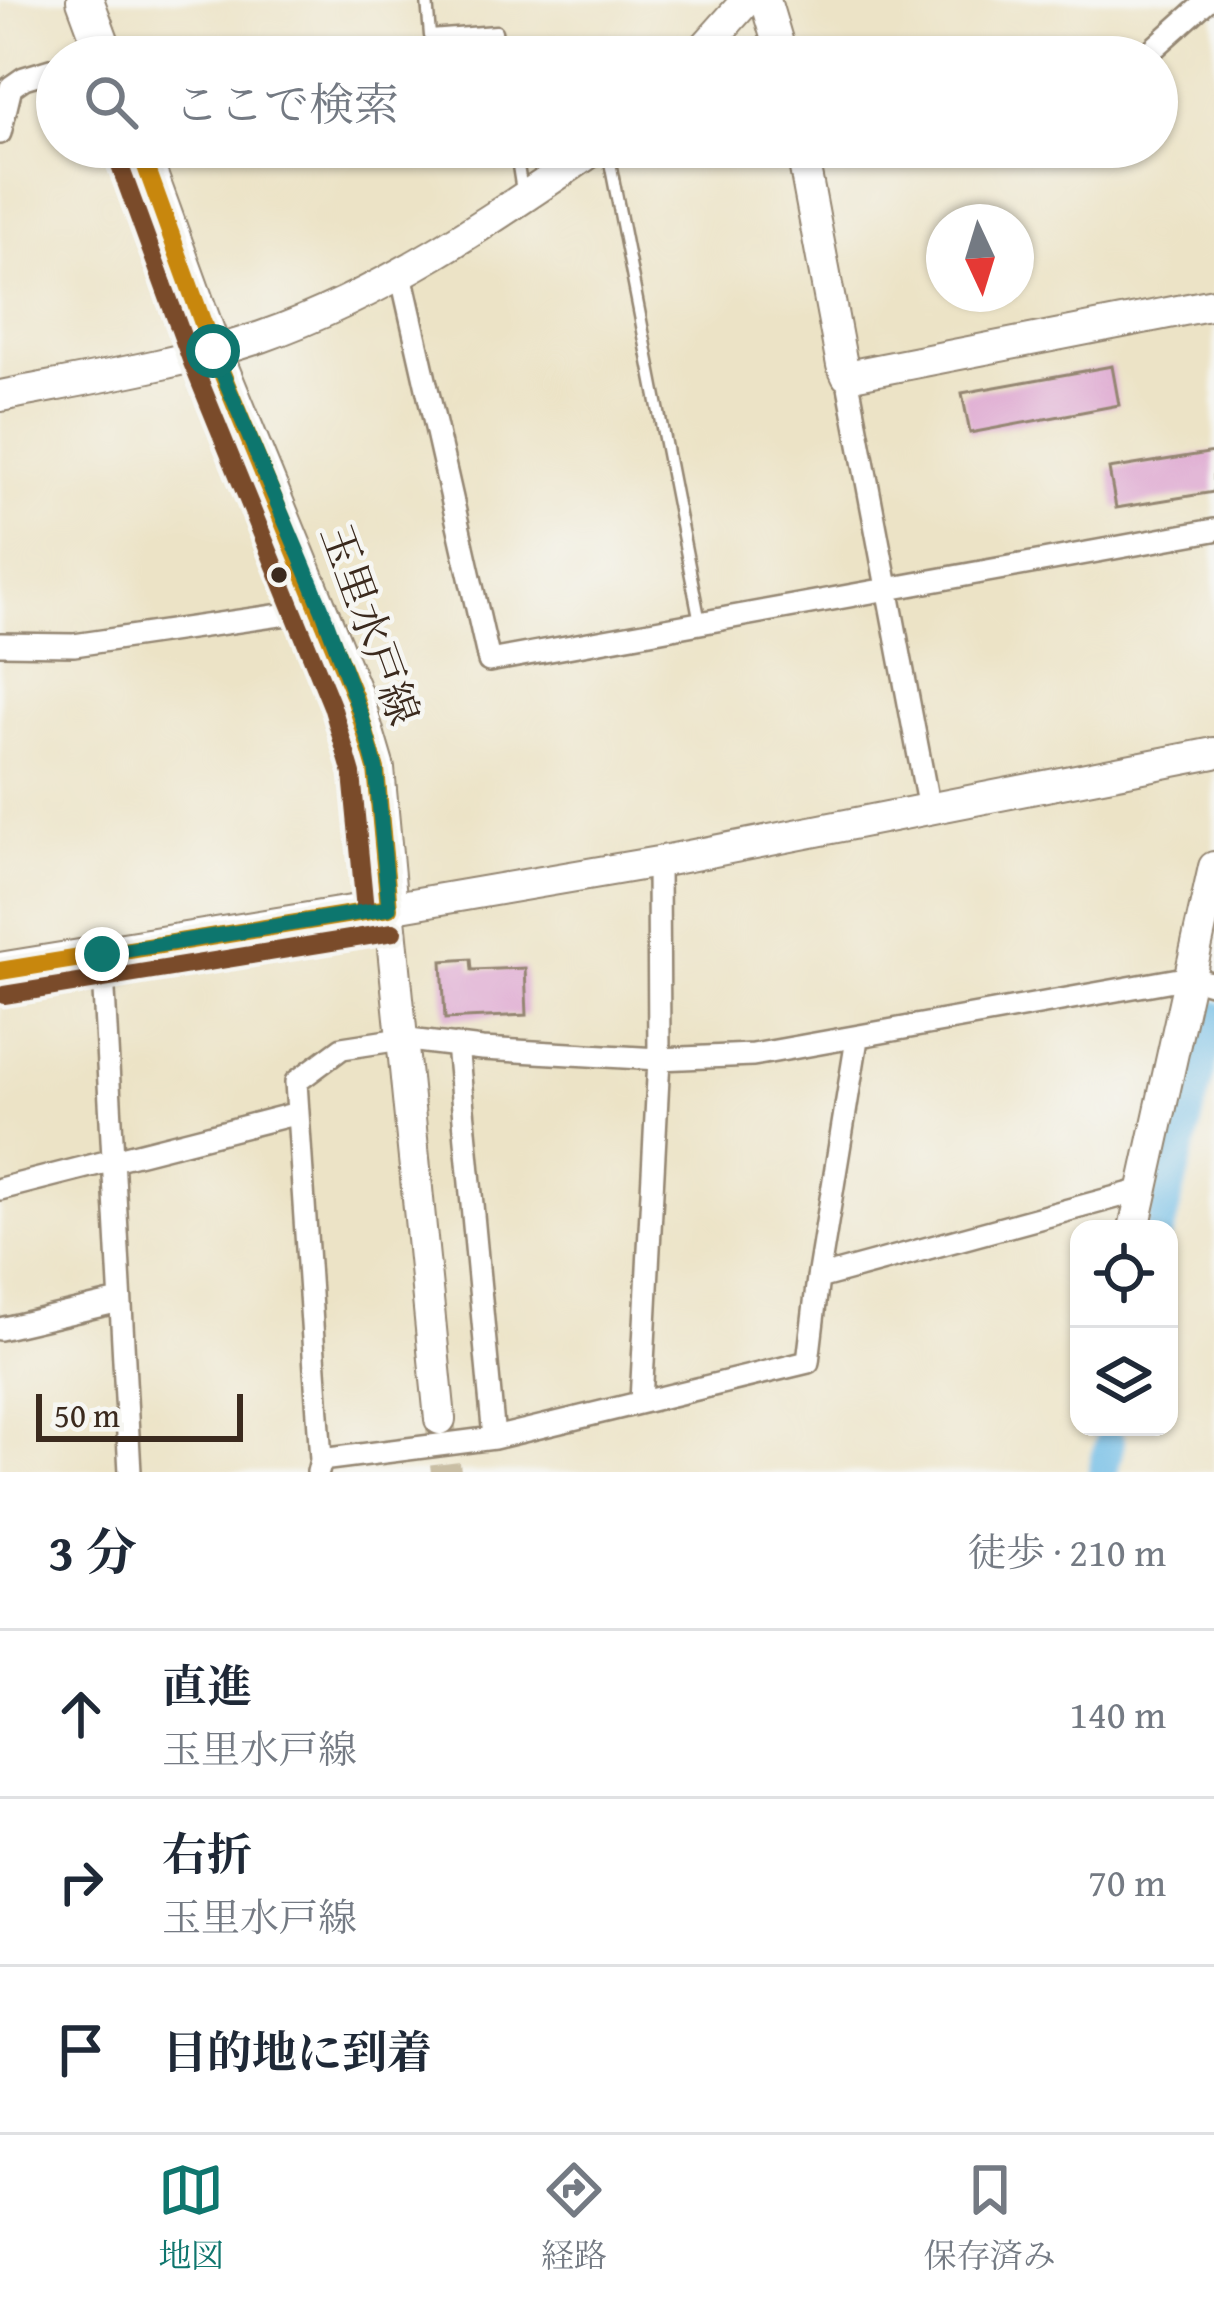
<!DOCTYPE html>
<html lang="ja">
<meta charset="utf-8">
<style>
:root{--surface:#fff;--page:#f2f2f3;--text:#1f2937;--muted:#747a83;--line:#e0e1e3;--accent:#0f766e}
body{margin:0;font-family:"Gentium Book Plus","Noto Serif JP",serif;background:var(--page);color:var(--text)}
.controls{position:absolute;right:36px;bottom:36px;display:grid;overflow:hidden;border-radius:24px;box-shadow:0 3px 9px #0004}
.controls button{width:108px;height:108px;display:grid;place-items:center;padding:0;border:0;border-bottom:3px solid var(--line);background:var(--surface);color:var(--text);font:60px sans-serif}
.compass{position:absolute;left:926px;top:204px;width:108px;height:108px;border-radius:50%;background:var(--surface);box-shadow:0 3px 9px #0004;rotate:176deg}
.scale{position:absolute;left:36px;bottom:30px;width:207px;box-sizing:border-box;padding-left:12px;border:6px solid #3b2a1e;border-top:0;font-size:33px;line-height:42px;white-space:nowrap;color:#3b2a1e;-webkit-text-stroke:9px #f6f6f2;paint-order:stroke}
.stop{position:absolute;width:36px;height:36px;margin:-27px;border:9px solid #0f766e;border-radius:50%;background:#fff}
.stop.end{background:#0f766e;border-color:#fff;box-shadow:0 3px 12px #0008}
.list{margin:0;padding:0;list-style:none}
h2{display:flex;justify-content:space-between;align-items:center;height:156px;margin:0;padding:0 48px;font-size:51px}
h2 small{font-size:39px;font-weight:400;color:var(--muted)}
.list li{display:grid;grid-template-columns:78px 1fr auto;gap:36px;align-items:center;box-sizing:border-box;height:168px;padding:0 48px;border-top:3px solid var(--line)}
.list b{display:block;font-size:45px;white-space:nowrap}
.list p{margin:0;font-size:39px;white-space:nowrap;color:var(--muted)}
.list em{font-size:39px;font-style:normal;color:var(--muted)}
.icon{flex:none;width:66px;height:66px;fill:none;stroke:currentColor;stroke-width:2;stroke-linecap:round;stroke-linejoin:round}
.map{position:relative;flex:none;width:1214px;height:1472px;overflow:hidden}
.search{position:absolute;background:var(--surface);box-shadow:0 3px 9px #0004;left:36px;right:36px;top:36px;height:132px;display:flex;align-items:center;gap:30px;box-sizing:border-box;padding:0 42px;border-radius:66px;color:var(--muted);font-size:45px}
.sheet{height:660px;background:var(--surface)}
nav{display:flex;justify-content:space-around;align-items:center;box-sizing:border-box;height:168px;border-top:3px solid var(--line);background:var(--surface);font-size:33px;color:var(--muted)}
nav a{display:grid;justify-items:center;gap:6px}
nav .on{color:var(--accent)}
.map>svg:first-child{display:block}
.lines{fill:none;stroke-linecap:round;stroke-linejoin:round}
.canal{stroke:#6bbae5;stroke-width:30}
.building{fill:#dea7d0}
.secondary-tunnel{stroke:#c9bea4;stroke-width:30;stroke-dasharray:30 15;stroke-linecap:butt}
.lane-casing{stroke:#948672;stroke-width:15}
.street-casing{stroke:#948672;stroke-width:26}
.secondary-casing{stroke:#948672;stroke-width:34}
.primary-casing{stroke:#948672;stroke-width:40}
.lane{stroke:#fff;stroke-width:10}
.street{stroke:#fff;stroke-width:21}
.secondary{stroke:#fff;stroke-width:30}
.primary{stroke:#fff;stroke-width:36}
.bus-1-casing{stroke:#f6f6f2;stroke-width:27}
.bus-2-casing{stroke:#f6f6f2;stroke-width:27}
.bus-1{stroke:#c88708;stroke-width:18}
.bus-2{stroke:#7a4b2a;stroke-width:18}
.route{stroke:#0f766e;stroke-width:15}
.bus-dot{fill:#3b2a1e;stroke:#f6f6f2;stroke-width:4.5}
.labels{text-anchor:middle;dominant-baseline:central;stroke-width:9;stroke-linejoin:round;paint-order:stroke}
.street-label{font-size:42px;fill:#3b2a1e;stroke:#f6f6f2}
</style>
<div class="map">
<svg width="1214" height="1472" viewBox="0 0 1214 1472">
<rect width="100%" height="100%" fill="#f6f6f2"/>
<filter id="ink" filterUnits="userSpaceOnUse"><feTurbulence type="fractalNoise" baseFrequency=".00833" numOctaves="2"/><feDisplacementMap in="SourceGraphic" scale="24" xChannelSelector="R" yChannelSelector="G"/><feConvolveMatrix kernelMatrix="1 2 1 2 8 2 1 2 1" color-interpolation-filters="sRGB"/></filter>
<filter id="wash" filterUnits="userSpaceOnUse"><feTurbulence type="fractalNoise" baseFrequency=".004" numOctaves="4" result="noise"/><feDisplacementMap in="SourceGraphic" scale="48" xChannelSelector="R" yChannelSelector="G"/><feGaussianBlur stdDeviation="2.7" result="paint"/><feColorMatrix in="noise" values="0 0 0 0 0 0 0 0 0 0 0 0 0 0 0 0 0 1.4 0 .05"/><feComposite in="paint" operator="in"/></filter>
<g filter="url(#wash)">
<rect width="100%" height="100%" fill="#ece3c6"/>
<g class="lines">
<path class="canal" d="M1160,1229L1214,1016
M1103,1472L1110,1442"/>
</g>
<g id="blocks">
<path class="building" d="M1112,366L1119,405L970,433L962,393Z
M1214,452V492L1116,508L1109,469Z
M471,959L472,970L525,968L527,1015L445,1019L442,961Z"/>
</g>
</g>
<g filter="url(#ink)">
<use href="#blocks" fill-opacity="0" stroke="#948672" stroke-width="3"/>
<g class="lines">
<path class="secondary-tunnel" d="M440,1419L446,1472"/>
<defs>
<path id="lane" d="M427,0L430,36L496,31L500,57
M515,147L522,191
M607,147L700,622"/>
<path id="street" d="M1144,57L1208,0
M0,133L11,87L24,78L57,68
M401,274L489,661L1214,530
M847,376L929,809
M0,644L74,645L322,609
M102,954L130,1472
M457,1045L494,1438
M298,1113L321,1460
M0,1189L298,1113L296,1082L342,1048L401,1039L482,1049L659,1059L753,1055L1190,977L1214,984
M818,1278L1142,1190
M0,1329L120,1301
M641,1401L659,1059L658,862
M318,1472L321,1460L494,1438L808,1362L818,1278L857,1039"/>
<path id="secondary" d="M765,0L782,57
M696,57L747,0
M801,147L842,365L847,376L1214,304
M0,396C87,379 177,365 261,337C384,294 492,220 598,147
M1134,1229L1214,867
M440,1419L389,908L658,862L1214,753"/>
<path id="primary" d="M85,0L106,57
M0,971L389,908L376,769L355,698L213,351L139,147"/>
</defs>
<use href="#lane" class="lane-casing"/>
<use href="#street" class="street-casing"/>
<use href="#secondary" class="secondary-casing"/>
<use href="#primary" class="primary-casing"/>
<use href="#lane" class="lane"/>
<use href="#street" class="street"/>
<use href="#secondary" class="secondary"/>
<use href="#primary" class="primary"/>
<defs>
<path id="bus-1" d="M139,147L213,351L355,698L376,769L389,908
M0,971L389,908"/>
<path id="bus-2" d="M116,155L191,360L332,706L352,774L365,910
M4,995L393,932"/>
</defs>
<use href="#bus-1" class="bus-1-casing"/>
<use href="#bus-2" class="bus-2-casing"/>
<use href="#bus-1" class="bus-1"/>
<use href="#bus-2" class="bus-2"/>
</g>
</g>
<g class="lines" filter="url(#ink)">
<path class="route" d="M102,954L389,908L376,769L362,718L322,609L213,351"/>
</g>
<circle class="bus-dot" cx="279" cy="575" r="10"/>
<g class="labels">
<g class="street-label">
<text transform="translate(371 624) rotate(70)">玉里水戸線</text>
</g>
</g>
</svg>
<div class="controls">
<button><svg class="icon" aria-label="locate" viewBox="0 0 24 24"><circle cx="12" cy="12" r="6"/><path d="M12 2v4M12 18v4M2 12h4M18 12h4"/></svg></button>
<button><svg class="icon" aria-label="layers" viewBox="0 0 24 24"><path d="M12 4l9 5-9 5-9-5zM3 14l9 5 9-5"/></svg></button>
</div>
<svg class="compass" viewBox="-18 -18 36 36"><path d="M0-13l5 13h-10z" fill="#e53935"/><path d="M0 13l5-13h-10z" fill="#747a83"/></svg>
<div class="scale">50 m</div>
<div class="stop" style="left:213px;top:351px"></div>
<div class="stop end" style="left:102px;top:954px"></div>
<div class="search"><svg class="icon" aria-label="search" viewBox="0 0 24 24"><circle cx="10" cy="10" r="6"/><path d="M15 15l6 6"/></svg>ここで検索</div>
</div>
<section class="sheet">
<h2>3 分<small>徒歩 · 210 m</small></h2>
<ul class="list">
<li><svg class="icon" aria-label="ahead" viewBox="0 0 24 24"><path d="M12 20V5M6 11l6-6 6 6"/></svg><div><b>直進</b><p>玉里水戸線</p></div><em>140 m</em></li>
<li><svg class="icon" aria-label="right" viewBox="0 0 24 24"><path d="M7 20v-9h11M14 6l5 5-5 5"/></svg><div><b>右折</b><p>玉里水戸線</p></div><em>70 m</em></li>
<li><svg class="icon" aria-label="arrive" viewBox="0 0 24 24"><path d="M6 21V4h12l-3 4 3 4H6"/></svg><div><b>目的地に到着</b></div></li>
</ul>
</section>
<nav>
<a class="on"><svg class="icon" aria-label="map" viewBox="0 0 24 24"><path d="M3 6l6-2 6 2 6-2v14l-6 2-6-2-6 2zM9 4v14M15 6v14"/></svg>地図</a>
<a><svg class="icon" aria-label="directions" viewBox="0 0 24 24"><path d="M12 3l9 9-9 9-9-9zM9 14v-3h6M13 9l2 2-2 2"/></svg>経路</a>
<a><svg class="icon" aria-label="saved" viewBox="0 0 24 24"><path d="M7 4h10v16l-5-4-5 4z"/></svg>保存済み</a>
</nav>
